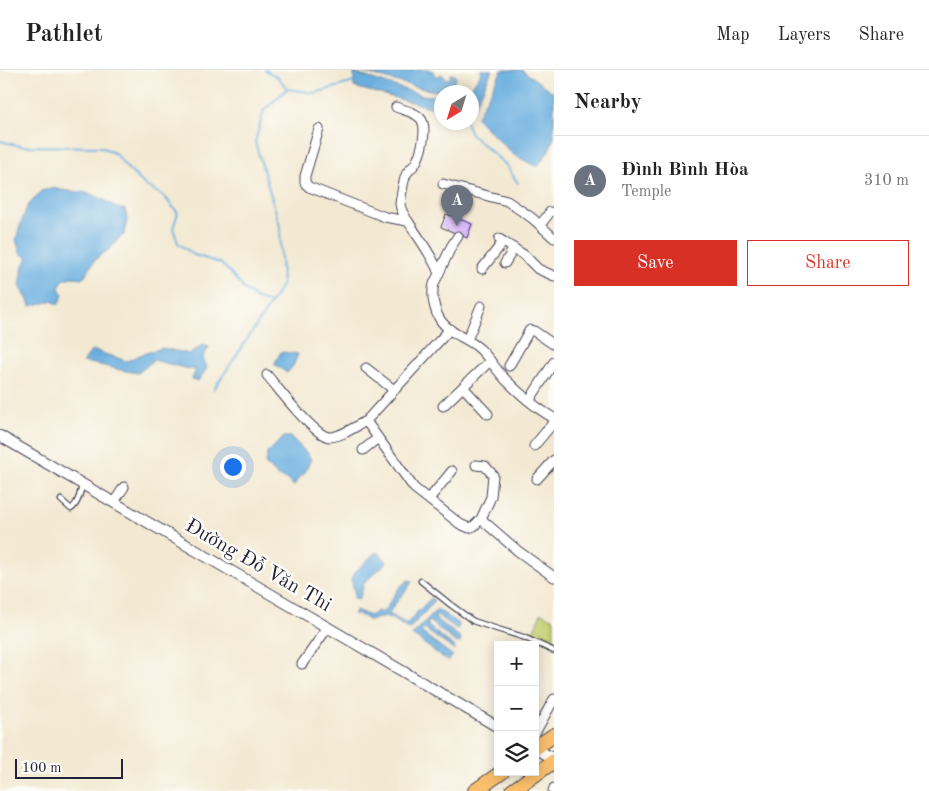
<!DOCTYPE html>
<meta charset="utf-8">
<style>
:root{--surface:#fff;--page:#f2f2f2;--text:#222;--muted:#767676;--line:#e0e0e0;--accent:#d93025}
body{margin:0;font-family:"Old Standard TT",serif;background:var(--page);color:var(--text)}
.controls{position:absolute;right:15px;bottom:15px;display:grid;overflow:hidden;border-radius:0px;box-shadow:0 2px 12px #0003}
.controls button{width:45px;height:45px;display:grid;place-items:center;padding:0;border:0;border-bottom:1px solid var(--line);background:var(--surface);color:var(--text);font:25px sans-serif}
.compass{position:absolute;left:434px;top:15px;width:45px;height:45px;border-radius:50%;background:var(--surface);box-shadow:0 2px 12px #0003;rotate:218deg}
.scale{position:absolute;left:15px;bottom:12px;width:108px;box-sizing:border-box;padding-left:5px;border:2px solid #22223b;border-top:0;font-size:14px;line-height:18px;white-space:nowrap;color:#22223b;-webkit-text-stroke:4px #fdfcf7;paint-order:stroke}
.you{position:absolute;left:232px;top:396px;width:18px;height:18px;margin:-12px;border:4px solid #fff;border-radius:50%;background:#1a73e8;box-shadow:0 0 0 8px #1a73e833}
.badge{display:grid;place-items:center;width:32px;height:32px;border-radius:50%;background:var(--accent);color:#fff;font-size:16px;font-weight:700}
.pin{position:absolute;translate:-50% -41px;filter:drop-shadow(0 1px 2px #0008)}
.pin::after{content:'';position:absolute;top:26px;width:18px;height:15px;background:inherit;clip-path:polygon(0 0,100% 0,50% 100%)}
.list{margin:0;padding:0;list-style:none}
h2{display:flex;justify-content:space-between;align-items:center;height:65px;margin:0;padding:0 20px;font-size:21px}
h2 small{font-size:16px;font-weight:400;color:var(--muted)}
.list li{display:grid;grid-template-columns:32px 1fr auto;gap:15px;align-items:center;box-sizing:border-box;height:90px;padding:0 20px;border-top:1px solid var(--line)}
.list b{display:block;font-size:19px;white-space:nowrap}
.list p{margin:0;font-size:16px;white-space:nowrap;color:var(--muted)}
.list em{font-size:16px;font-style:normal;color:var(--muted)}
.actions{display:flex;gap:10px;padding:15px 20px}
.actions a{flex:1;padding:11px 0;border:1px solid var(--accent);border-radius:0px;text-align:center;font-size:18px;color:var(--accent)}
.actions .main{background:var(--accent);color:#fff}
.icon{flex:none;width:28px;height:28px;fill:none;stroke:currentColor;stroke-width:2;stroke-linecap:round;stroke-linejoin:round}
.map{position:relative;flex:none;width:554px;height:721px;overflow:hidden}
header{display:flex;align-items:center;gap:30px;box-sizing:border-box;height:70px;padding:0 25px;background:var(--surface);border-bottom:1px solid var(--line)}
header strong{font-size:24px}
nav{display:flex;gap:28px;margin-inline-start:auto;font-size:18px}
main{display:flex}
aside{flex:1;background:var(--surface)}
.map>svg:first-child{display:block}
.green{fill:#c2cf70;stroke:#727856}
.water{fill:#69aedf;stroke:#46688d}
.lines{fill:none;stroke-linecap:round;stroke-linejoin:round}
.stream{stroke:#69aedf;stroke-width:2}
.building{fill:#d3b0f8}
.service-casing{stroke:#414052;stroke-width:7}
.minor-casing{stroke:#414052;stroke-width:11}
.tertiary-casing{stroke:#414052;stroke-width:12}
.primary-casing{stroke:#414052;stroke-width:16}
.service{stroke:#fff;stroke-width:4.5}
.minor{stroke:#fff;stroke-width:9}
.tertiary{stroke:#fff;stroke-width:10}
.primary{stroke:#f9bf6c;stroke-width:14}
.labels{text-anchor:middle;dominant-baseline:central;stroke-width:5;stroke-linejoin:round;paint-order:stroke}
.street-label{font-size:20px;fill:#22223b;stroke:#fdfcf7}
</style>
<header>
<strong>Pathlet</strong>
<nav><a>Map</a><a>Layers</a><a>Share</a></nav>
</header>
<main>
<div class="map">
<svg width="554" height="721" viewBox="0 0 554 721">
<rect width="100%" height="100%" fill="#fdfcf7"/>
<filter id="ink" filterUnits="userSpaceOnUse"><feTurbulence type="fractalNoise" baseFrequency=".02" numOctaves="2"/><feDisplacementMap in="SourceGraphic" scale="10" xChannelSelector="R" yChannelSelector="G"/><feConvolveMatrix kernelMatrix="1 2 1 2 8 2 1 2 1" color-interpolation-filters="sRGB"/></filter>
<filter id="wash" filterUnits="userSpaceOnUse"><feTurbulence type="fractalNoise" baseFrequency=".0096" numOctaves="4" result="noise"/><feDisplacementMap in="SourceGraphic" scale="20" xChannelSelector="R" yChannelSelector="G"/><feGaussianBlur stdDeviation="1.12" result="paint"/><feColorMatrix in="noise" values="0 0 0 0 0 0 0 0 0 0 0 0 0 0 0 0 0 1.4 0 .05"/><feComposite in="paint" operator="in"/></filter>
<g filter="url(#wash)">
<rect width="100%" height="100%" fill="#f3e9d2"/>
<path class="green" d="M541,543L554,549V572L533,562Z"/>
<path class="water" d="M362,0H432L436,7L442,4L445,8L448,9L450,8L451,4L455,5L456,8L453,14L437,21L424,19L362,2Z
M481,0H492L482,22L472,40V22H461L470,19L480,5Z
M502,0H522L554,23V68L548,82L537,97L514,85L476,48Z
M354,3L422,25L441,27V40L354,17Z
M53,118C62,121 71,121 81,122C93,123 109,132 118,139H125L127,150L124,165C117,168 116,173 110,179C106,182 101,184 97,188C91,194 89,201 83,208L72,207L64,209L59,218L63,225L58,235L53,231L30,236L28,230L20,217L23,195L28,188L20,183L16,169L21,153L27,137L41,121Z
M202,275L209,277L203,287L207,298L198,311L192,309L196,300L184,298L154,290L138,303C119,301 102,294 83,292L92,280L127,291L140,285L162,278L190,284Z
M281,282L298,284L293,296L287,303L274,294Z
M284,367H291L306,382L311,389L304,404L298,408L294,416L286,409L276,405L274,401L265,394L267,389V383Z
M376,482L382,486L387,492L364,513L359,530L354,528V520L351,509L356,501Z
M408,510L412,511L410,515L392,538L389,544C395,547 401,552 407,553L431,528L434,530L432,534L411,557L410,559L406,558L398,552L385,546L370,551L360,545L353,544L356,540L370,546L377,541L381,543L385,540L399,518Z
M437,539L460,555L457,559L436,544L435,548L461,568L460,573L455,572L430,551L427,553L429,557L455,577L454,580L423,558L421,562L453,586L448,591L412,565Z"/>
<g class="lines">
<path class="stream" d="M265,0L278,7L287,19
M466,52L471,64L506,95L518,113
M0,71L21,76L101,77L116,84L126,97L146,116L164,126L178,143L173,158L178,173L194,185L220,193L229,201L244,219L257,229L270,233
M214,319L266,241L282,215L280,156L255,72L264,40L287,19L315,23L354,12"/>
</g>
<g id="blocks">
<path class="building" d="M446,144L472,154L467,168L441,157Z"/>
</g>
</g>
<g filter="url(#ink)">
<use href="#blocks" fill-opacity="0" stroke="#414052" stroke-width="1"/>
<g class="lines">
<defs>
<path id="service" d="M61,430L71,439C78,434 80,424 82,415
M421,511L451,535L473,551L494,558L523,567L554,581"/>
<path id="minor" d="M396,37C403,40 416,42 421,49C428,58 421,85 415,94C413,97 409,100 407,103C404,107 401,127 400,134C401,144 410,153 415,162C424,175 433,189 439,203C438,207 435,210 434,214C431,225 434,241 441,251C451,265 469,268 481,280C490,289 497,301 506,310C520,324 537,339 554,348
M319,59L305,106V113L309,117L385,147L407,151
M443,114L507,131L532,148L554,168
M541,154L550,142
M499,169L524,185L538,199L554,206
M505,193L514,178
M482,199L503,172
M439,203L451,177L458,166
M450,259L366,351L414,418L460,454L469,458L474,456L481,449L518,481L554,507
M467,270L481,236
M509,296L529,261L530,260L534,261L553,274
M366,298L394,320
M267,305C277,317 315,367 330,367C341,367 356,356 366,351
M463,317L488,344
M529,331L554,292
M443,336L490,291
M534,376L554,352
M363,380L378,368
M476,395L485,396L493,405L491,427L481,449
M537,409L554,390
M429,429L452,401
M114,432L124,417
M302,594L328,557
M535,663L554,629
M553,721L554,718"/>
<path id="tertiary" d="M0,366L498,657
M535,678L554,689"/>
<path id="primary" d="M535,678L554,665
M475,721L502,702
M512,721L554,691"/>
</defs>
<use href="#service" class="service-casing"/>
<use href="#minor" class="minor-casing"/>
<use href="#tertiary" class="tertiary-casing"/>
<use href="#primary" class="primary-casing"/>
<use href="#service" class="service"/>
<use href="#minor" class="minor"/>
<use href="#tertiary" class="tertiary"/>
<use href="#primary" class="primary"/>
</g>
</g>
<g class="labels">
<g class="street-label">
<text transform="translate(258 496) rotate(30)">Đường Đỗ Văn Thi</text>
</g>
</g>
</svg>
<div class="controls">
<button>+</button>
<button>−</button>
<button><svg class="icon" aria-label="layers" viewBox="0 0 24 24"><path d="M12 4l9 5-9 5-9-5zM3 14l9 5 9-5"/></svg></button>
</div>
<svg class="compass" viewBox="-18 -18 36 36"><path d="M0-13l5 13h-10z" fill="#e53935"/><path d="M0 13l5-13h-10z" fill="#767676"/></svg>
<div class="scale">100 m</div>
<div class="you"></div>
<div class="pin badge" style="left:457px;top:156px;background:#6b7280">A</div>
</div>
<aside>
<h2>Nearby<small></small></h2>
<ul class="list">
<li><span class="badge" style="background:#6b7280">A</span><div><b>Đình Bình Hòa</b><p>Temple</p></div><em>310 m</em></li>
</ul>
<div class="actions"><a class="main">Save</a><a>Share</a></div>
</aside>
</main>
